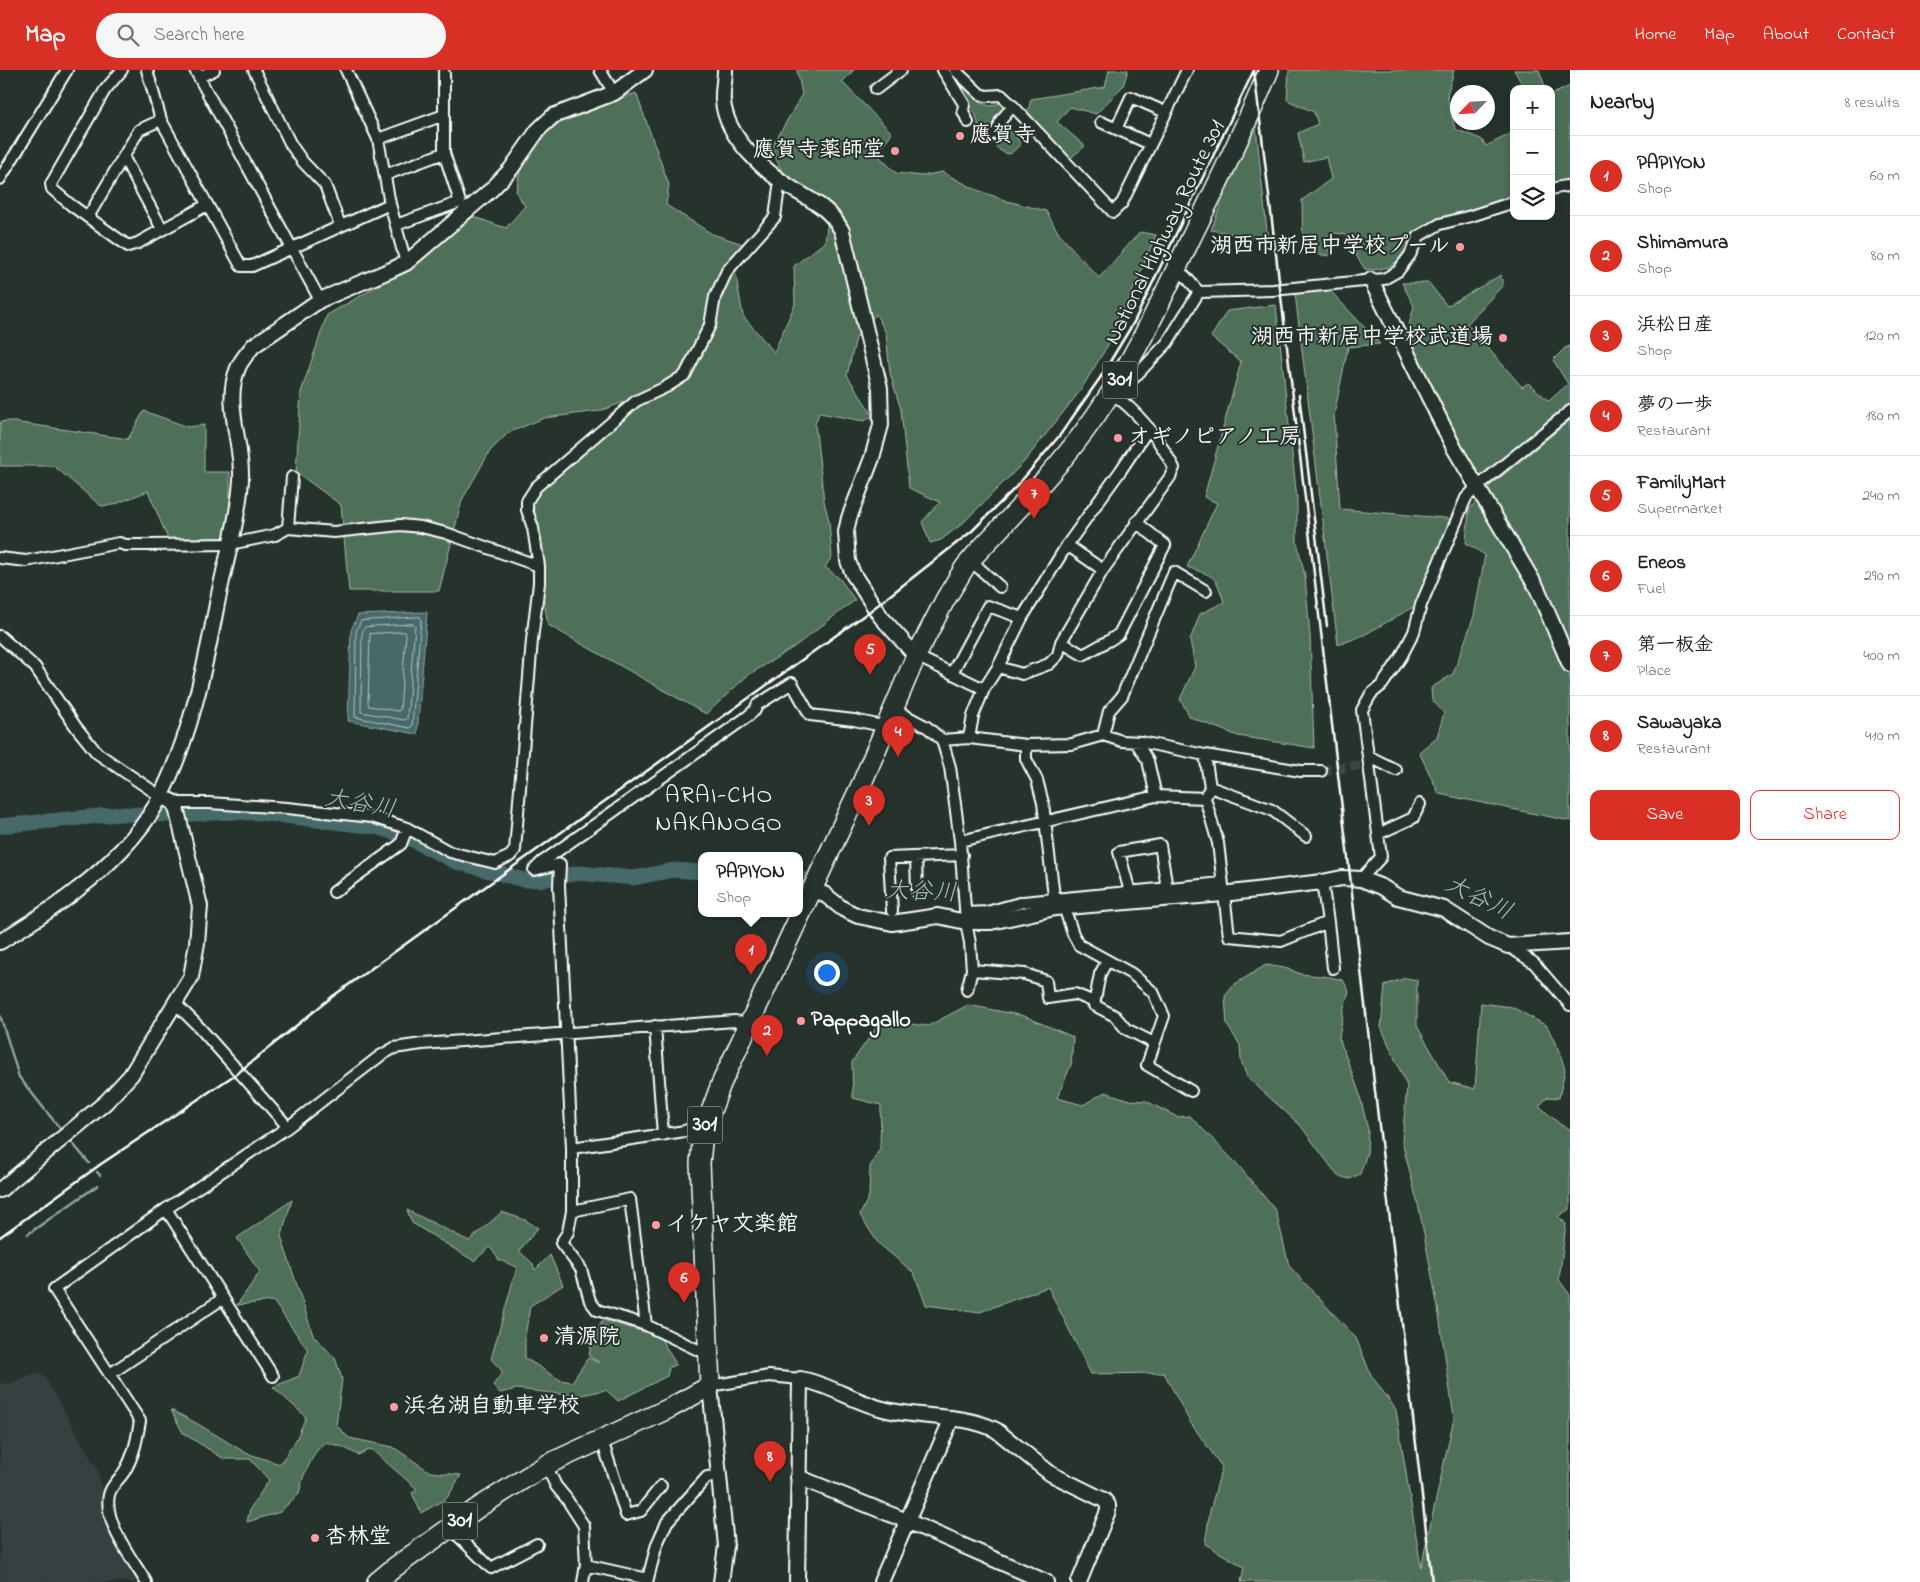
<!DOCTYPE html>
<meta charset="utf-8">
<style>
:root{--surface:#fff;--page:#f6f6f6;--text:#202124;--muted:#757577;--line:#e0e0e0;--accent:#d93025}
body{margin:0;font-family:"Indie Flower","Klee One",sans-serif;background:var(--page);color:var(--text)}
.controls{position:absolute;right:15px;top:15px;display:grid;overflow:hidden;border-radius:10px;box-shadow:0 2px 8px #0003}
.controls button{width:45px;height:45px;display:grid;place-items:center;padding:0;border:0;border-bottom:1px solid var(--line);background:var(--surface);color:var(--text);font:25px sans-serif}
.compass{position:absolute;left:1450px;top:15px;width:45px;height:45px;border-radius:50%;background:var(--surface);box-shadow:0 2px 8px #0003;rotate:245deg}
.you{position:absolute;left:826px;top:902px;width:18px;height:18px;margin:-12px;border:4px solid #fff;border-radius:50%;background:#1a73e8;box-shadow:0 0 0 8px #1a73e833}
.badge{display:grid;place-items:center;width:32px;height:32px;border-radius:50%;background:var(--accent);color:#fff;font-size:16px;font-weight:700}
.pin{position:absolute;translate:-50% -41px;filter:drop-shadow(0 1px 2px #0008)}
.pin::after{content:'';position:absolute;top:26px;width:18px;height:15px;background:inherit;clip-path:polygon(0 0,100% 0,50% 100%)}
.popup{position:absolute;left:698px;top:782px;width:105px;height:65px;box-sizing:border-box;display:grid;place-content:center;border-radius:10px;background:var(--surface);filter:drop-shadow(0 1px 4px #0005);font-size:16px;white-space:nowrap;color:var(--muted)}
.popup b{font-size:19px;color:var(--text)}
.popup::after{content:'';position:absolute;left:50%;top:100%;margin-left:-10px;border:10px solid transparent;border-top-color:var(--surface)}
.list{margin:0;padding:0;list-style:none}
h2{display:flex;justify-content:space-between;align-items:center;height:65px;margin:0;padding:0 20px;font-size:21px}
h2 small{font-size:16px;font-weight:400;color:var(--muted)}
.list li{display:grid;grid-template-columns:32px 1fr auto;gap:15px;align-items:center;box-sizing:border-box;height:80px;padding:0 20px;border-top:1px solid var(--line)}
.list b{display:block;font-size:19px;white-space:nowrap}
.list p{margin:0;font-size:16px;white-space:nowrap;color:var(--muted)}
.list em{font-size:16px;font-style:normal;color:var(--muted)}
.actions{display:flex;gap:10px;padding:15px 20px}
.actions a{flex:1;padding:11px 0;border:1px solid var(--accent);border-radius:10px;text-align:center;font-size:18px;color:var(--accent)}
.actions .main{background:var(--accent);color:#fff}
.icon{flex:none;width:28px;height:28px;fill:none;stroke:currentColor;stroke-width:2;stroke-linecap:round;stroke-linejoin:round}
.map{position:relative;flex:none;width:1570px;height:1512px;overflow:hidden}
header{display:flex;align-items:center;gap:30px;box-sizing:border-box;height:70px;padding:0 25px;background:var(--accent);color:#fff}
header strong{font-size:24px}
nav{display:flex;gap:28px;margin-inline-start:auto;font-size:18px}
.search{width:350px;height:45px;background:var(--page);display:flex;align-items:center;gap:12px;box-sizing:border-box;padding:0 18px;border-radius:28px;color:var(--muted);font-size:19px}
main{display:flex}
aside{flex:1;background:var(--surface)}
.map>svg:first-child{display:block}
.built{fill:#364141}
.green{fill:#506f58;stroke:#a8b7ac}
.water{fill:#46696b;stroke:#90a5a6}
.lines{fill:none;stroke-linecap:round;stroke-linejoin:round}
.shore{stroke:#b5c3c4;stroke-width:1}
.stream{stroke:#90a5a6;stroke-width:2.5}
.river{stroke:#46696b;stroke-width:15}
.street-tunnel{stroke:#3c4742;stroke-width:10;stroke-dasharray:10 5;stroke-linecap:butt}
.street-casing{stroke:#fff;stroke-width:14}
.secondary-casing{stroke:#fff;stroke-width:18}
.highway-casing{stroke:#fff;stroke-width:22}
.street{stroke:#26332d;stroke-width:10}
.secondary{stroke:#26332d;stroke-width:14}
.highway{stroke:#26332d;stroke-width:19}
.rail{stroke:#fff;stroke-width:2.5}
.poi-dot{fill:#ff9aa2;stroke:#26332d;stroke-width:2}
.labels{text-anchor:middle;dominant-baseline:central;stroke-width:4;stroke-linejoin:round;paint-order:stroke}
.shield{fill:#26332d;stroke:#bec2c0;stroke-width:1}
.shield-label{font-size:21px;font-weight:bold;fill:#fff}
.poi-label{font-size:22px;font-weight:bold;fill:#fff;stroke:#26332d;text-anchor:start}
.street-label{font-size:22px;fill:#fff;stroke:#26332d}
.neighbourhood-label{font-size:24px;letter-spacing:1px;fill:#fff;stroke:#26332d}
.water-label{font-size:24px;font-style:italic;fill:#acbcbc;stroke:#26332d}
</style>
<header>
<strong>Map</strong>
<div class="search"><svg class="icon" aria-label="search" viewBox="0 0 24 24"><circle cx="10" cy="10" r="6"/><path d="M15 15l6 6"/></svg>Search here</div>
<nav><a>Home</a><a>Map</a><a>About</a><a>Contact</a></nav>
</header>
<main>
<div class="map">
<svg width="1570" height="1512" viewBox="0 0 1570 1512">
<rect width="100%" height="100%" fill="#26332d"/>
<filter id="ink" filterUnits="userSpaceOnUse"><feTurbulence type="fractalNoise" baseFrequency=".02" numOctaves="2"/><feDisplacementMap in="SourceGraphic" scale="10" xChannelSelector="R" yChannelSelector="G"/><feConvolveMatrix kernelMatrix="1 2 1 2 8 2 1 2 1" color-interpolation-filters="sRGB"/></filter>
<g filter="url(#ink)">
<path class="built" d="M42,1302L98,1401L109,1457L142,1512H0V1313L8,1314Z"/>
<path class="green" d="M797,0H854L842,12L892,63L876,83L896,103L922,106L942,102L977,120L1007,131L1046,141L1059,164L1099,208L1140,162L1156,165L1126,237H1131L1080,321L1024,392L963,453L941,470L930,473L922,452L940,432L909,418L901,340L890,303L886,263L876,244L856,268L847,305L873,346L864,351L819,343L815,354L824,431L829,451L832,487L825,497L840,509L855,530L794,577L747,606L706,644L548,555L527,431L630,330L599,341L544,348L508,363L490,381L462,430L439,521H349L341,435L296,402L301,322L327,245L414,195L471,146L506,158L525,136L516,122L520,100L548,60L581,42L636,23L669,115L666,135L712,164L749,176L734,195L743,246L774,282L795,234L794,196L825,172L829,142C797,122 784,115 772,77L802,24Z
M1109,0H1128L1123,16L1096,44L1070,37L1057,52L1085,76L1068,90L1028,42L1031,29L1105,17Z
M1289,0H1454L1447,25L1455,59L1481,69L1486,76L1512,63L1514,60V125L1436,151L1404,187L1389,197L1374,200L1365,199L1354,182V174L1345,164L1333,163L1329,170V186L1303,182L1302,130L1331,109L1326,87L1304,92L1298,63L1318,54L1314,42L1287,30Z
M1514,0H1539L1546,19H1523L1522,14Z
M965,16L981,33L991,36L1000,33L1005,35L1004,39L992,59L983,64L978,61C980,44 968,35 963,18Z
M1570,16V111L1551,115V25Z
M1252,54L1256,57L1268,171L1211,160Z
M1009,58L1021,74L1010,84C1001,83 995,78 993,69L1001,64L1004,59Z
M1501,205L1503,215L1467,254L1522,317L1528,313L1549,331L1568,314L1553,290L1565,278L1570,276V333L1481,406H1476L1406,266L1414,236L1402,213H1429L1447,236Z
M1325,215L1380,274L1348,277L1334,345L1340,439L1455,449L1417,535L1364,565L1338,575L1295,223Z
M1276,235L1297,429V472L1305,506L1310,565L1314,678L1238,666L1190,647L1180,629L1195,597L1190,570L1200,544L1224,532C1215,504 1215,507 1187,497L1217,433L1204,427L1241,292L1211,267L1227,241Z
M144,341L188,357L204,355V402H230V474L168,469L148,421L113,435L101,436L54,396H0V352L7,351L128,369Z
M1570,350V751L1439,724L1419,682L1437,667L1444,643L1432,630L1431,618L1453,604L1474,546L1485,485L1466,473L1469,440L1485,420Z
M1266,895L1285,898L1301,904L1330,907L1343,910L1349,921L1344,937L1339,968L1359,1022L1368,1060L1367,1083L1360,1104L1350,1109L1338,1106L1300,1055L1247,1007L1241,991L1240,975L1227,955L1225,926L1235,914Z
M1406,908L1417,910V956L1449,1012L1475,1019L1481,933L1512,937L1547,956L1560,983L1565,1000L1559,1028L1548,1027L1539,1036L1561,1055L1570,1059V1139L1558,1146L1566,1154L1559,1210L1570,1225V1512H1241L1244,1497L1205,1474L1210,1441L1222,1397L1190,1352L1164,1303L1091,1304L1048,1217L980,1242L926,1235L914,1203L878,1173L860,1145L869,1126L870,1097L880,1078L881,1035L853,1028L852,992L881,951L928,956L968,935L1024,946L1073,967L1071,995L1057,1028L1083,1035L1105,1022L1130,1030L1146,1031L1177,1047L1190,1046L1238,1095L1276,1141L1289,1196L1356,1268L1371,1305L1396,1340L1421,1497L1454,1348L1438,1238L1420,1143L1402,1071L1407,1016L1381,957L1385,915Z
M292,1130L281,1166L313,1265L335,1288L342,1309L336,1355L349,1368L393,1377L430,1402L461,1405L447,1428L421,1443L412,1423L417,1419L371,1379L358,1385L343,1377L325,1372L315,1383L304,1405L299,1423L280,1442L247,1452L250,1439L269,1410L250,1389H224L183,1363L171,1340L196,1353L246,1383L280,1394L296,1370L306,1347L273,1317L299,1306L308,1280L273,1231L237,1235L260,1202L237,1168Z
M407,1140L469,1171L502,1142L525,1150L538,1158L519,1181L533,1194L535,1200L550,1185L563,1215L530,1236L525,1267V1288L560,1310L572,1312L588,1288L600,1293L589,1286L592,1268L603,1250L645,1262L661,1269L676,1294L669,1298L667,1306L618,1331L606,1320L577,1326L517,1319L500,1323L493,1315L503,1302L491,1289L517,1197L499,1190L490,1177L474,1191L412,1153Z"/>
<path class="water" d="M427,542L417,664L348,651L351,560L358,545Z"/>
<g class="lines">
<path class="shore" d="M420,547L421,550L412,656L410,658L355,647L356,561L361,551Z
M413,554L415,556L407,649L404,650L361,642L362,563L365,557Z
M405,562L406,564L400,640L397,641L369,636L368,633L370,564Z"/>
<path class="stream" d="M0,945L19,1007L62,1061
M69,1069L89,1093
M97,1102L100,1105
M28,1164L98,1115"/>
<path class="river" d="M0,756L119,744L176,745L228,742L259,743L377,757L405,766L456,792L524,810L547,809L578,803L634,808L673,800L702,802
M800,808L803,809
M991,846L1023,837L1044,834"/>
<path class="street-tunnel" d="M1321,701L1360,695"/>
<defs>
<path id="street" d="M122,0L105,20L51,114L52,119L71,135L128,176L138,173L207,135
M147,0L161,50L241,196H252L390,134
M195,0L320,230
M254,0L291,75L303,92L325,115L340,155
M346,0L378,69L390,134L406,193
M600,0L614,23
M943,0L964,34L963,41L968,52
M955,0L980,24L986,26L1001,25L1013,36L1113,142L1122,133L1187,0
M199,7L214,0
M876,19L901,0
M1101,52L1150,74
M1116,59L1131,27L1165,42
M985,67L997,62L1001,50L1013,36
M378,69L444,45
M124,88L162,159
M385,105L444,83
M0,109L67,0
M1551,119L1566,116L1570,117
M88,147L139,60L161,50
M396,155L460,132L444,83V3
M1176,201L1185,206L1199,222L1273,220L1384,209L1398,201L1410,185L1419,166L1440,154L1471,146L1514,132
M1121,308L1130,312L1167,273L1199,222
M288,458L292,407
M1067,475L1103,500
M0,488L26,491L119,473L125,475H148L230,474L275,465L288,458L334,462L400,455L421,457L446,463L539,496
M970,490L1000,517
M0,566L35,597L76,657L97,683L160,726
M1061,572L1083,585L1110,570L1119,564L1165,475L1136,452
M916,586L984,619
M998,597L1022,604L1049,594L1058,585L1061,572L1103,500L1170,407L1174,398C1159,369 1138,341 1111,323
M952,603L988,536L1022,548
M895,640L927,657L942,670L950,697L960,771L966,852L970,873L972,900L967,920
M1103,665L1109,641L1122,626L1174,502L1206,521
M969,668L973,646L984,619L998,597L1022,548L1067,475L1121,400L1149,358
M942,670L969,668L1026,675L1072,674L1103,665L1122,671L1141,672L1205,685L1301,701H1321
M1136,672L1148,691L1156,726
M1026,675V689L1037,710L1043,733L1055,835
M1205,685L1210,717L1205,728L1218,773L1229,866L1281,871L1328,852L1322,812
M1368,686L1396,700
M1210,717L1272,740L1306,766
M175,733H209L287,738L372,747L407,758L450,782L495,793L510,786L515,780L532,570L539,513V496L533,458L527,440V431L536,417L636,331L666,317L685,305L710,255L715,227L727,201L775,147L780,110
M1378,764L1413,748L1420,734
M960,771L1156,726L1205,728
M916,787L917,822
M535,799L542,792L747,647L755,640L757,635L792,613L810,645L854,650L887,657
M534,800L560,794L559,816L572,1078V1141L568,1162L561,1173L581,1199L590,1231L597,1240L646,1255L698,1280L708,1279
M1361,809L1381,787L1362,640L1371,624L1382,615L1401,587L1414,562L1421,535L1466,428L1477,417L1570,341
M334,822L401,774L407,758
M1130,822L1119,782L1160,775L1167,818
M1064,837L1073,864L1079,875L1132,904L1153,922L1164,946L1147,995L1191,1021
M892,841L889,788L962,785
M966,843L987,842L1023,832L1222,813
M1328,852L1333,898
M1508,876L1534,893L1570,935
M1107,891L1100,904L1094,935L1115,946L1126,959L1154,973
M972,900L1025,904L1046,911L1048,928L1075,924L1094,932
M176,934L199,957L288,1057
M655,956L663,1065
M572,1078L685,1061L705,1053
M166,1139L273,1306
M572,1141L630,1129L646,1255
M110,1304L222,1229
M710,1316L769,1306L800,1309
M602,1370L626,1445L641,1441L661,1416
M546,1395L556,1416L566,1428L584,1456L586,1495L583,1512
M450,1458L491,1498L537,1474
M586,1495L648,1509
M146,1512C133,1490 103,1452 109,1425C111,1415 119,1410 124,1402C134,1386 137,1369 140,1351L54,1219L166,1139L288,1057L380,986L394,978L422,974L735,951L750,954
M647,1512L657,1474L667,1452L707,1407L719,1406"/>
<path id="secondary" d="M725,0C725,10 722,21 723,31C726,68 766,103 796,121C816,133 830,139 842,161L880,318L881,355L872,388L849,448L846,462L848,491L853,504L881,547L916,586
M1371,210L1454,378L1537,518L1570,595
M813,820L824,824L843,839L858,846L892,853L938,846L966,852H991L1055,838L1223,824L1322,812L1342,808L1361,809L1382,817L1398,827L1444,839L1489,868L1508,876L1570,872
M0,872C26,855 54,839 78,819C106,798 140,764 157,733C189,672 203,606 216,539C224,496 238,453 241,410C243,373 223,333 238,298C241,290 248,283 253,276L320,230L391,200L406,193L492,119L511,99L538,60L553,46L614,23L645,0
M0,1120L106,1032L131,1005L191,907L197,873L200,836L175,733L160,726
M710,1316L726,1476L721,1512
M798,1407L907,1451L1046,1512
M797,1512L800,1309C829,1314 854,1332 883,1339C920,1349 961,1343 996,1360L1051,1404L1104,1430L1108,1435V1441L1079,1512
M881,1512L952,1348"/>
<path id="highway" d="M377,1512L395,1497L479,1437L546,1395L670,1338L710,1316L700,1093L703,1063L721,1014L862,713L916,586L945,530L965,497L975,485C1017,440 1061,396 1096,345C1134,290 1162,229 1191,168C1218,113 1246,57 1269,0"/>
</defs>
<use href="#street" class="street-casing"/>
<use href="#secondary" class="secondary-casing"/>
<use href="#highway" class="highway-casing"/>
<use href="#street" class="street"/>
<use href="#secondary" class="secondary"/>
<use href="#highway" class="highway"/>
<path class="rail" d="M1254,0L1349,797L1432,1512
M1299,325L1327,556
M0,1167L101,1094L239,1002L333,926L870,541L972,461L1017,416L1060,365L1100,308L1134,252L1254,0"/>
</g>
</g>
<g class="poi-dot">
<circle cx="960" cy="66" r="5"/>
<circle cx="895" cy="81" r="5"/>
<circle cx="1460" cy="177" r="5"/>
<circle cx="1503" cy="268" r="5"/>
<circle cx="1118" cy="368" r="5"/>
<circle cx="801" cy="951" r="5"/>
<circle cx="656" cy="1155" r="5"/>
<circle cx="544" cy="1268" r="5"/>
<circle cx="394" cy="1337" r="5"/>
<circle cx="315" cy="1468" r="5"/>
</g>
<g class="labels">
<g class="shield">
<rect x="1102.5" y="291.5" width="35" height="37" rx="4"/>
<rect x="687.5" y="1036.5" width="35" height="37" rx="4"/>
<rect x="442.5" y="1432.5" width="35" height="37" rx="4"/>
</g>
<g class="shield-label">
<text x="1120" y="310">301</text>
<text x="705" y="1055">301</text>
<text x="460" y="1451">301</text>
</g>
<g class="poi-label">
<text x="970" y="66">應賀寺</text>
<text x="885" y="81" text-anchor="end">應賀寺薬師堂</text>
<text x="1450" y="177" text-anchor="end">湖西市新居中学校プール</text>
<text x="1493" y="268" text-anchor="end">湖西市新居中学校武道場</text>
<text x="1128" y="368">オギノピアノ工房</text>
<text x="811" y="951">Pappagallo</text>
<text x="666" y="1155">イケヤ文楽館</text>
<text x="554" y="1268">清源院</text>
<text x="404" y="1337">浜名湖自動車学校</text>
<text x="325" y="1468">杏林堂</text>
</g>
<g class="street-label">
<text transform="translate(1166 163) rotate(-64)">National Highway Route 301</text>
</g>
<g class="neighbourhood-label">
<text x="719" y="726">ARAI-CHO<tspan x="719" dy="28">NAKANOGO</tspan></text>
</g>
<g class="water-label">
<text transform="translate(360 735) rotate(10)">大谷川</text>
<text transform="translate(921 823) rotate(2)">大谷川</text>
<text transform="translate(1478 829) rotate(26)">大谷川</text>
</g>
</g>
</svg>
<div class="controls">
<button>+</button>
<button>−</button>
<button><svg class="icon" aria-label="layers" viewBox="0 0 24 24"><path d="M12 4l9 5-9 5-9-5zM3 14l9 5 9-5"/></svg></button>
</div>
<svg class="compass" viewBox="-18 -18 36 36"><path d="M0-13l5 13h-10z" fill="#e53935"/><path d="M0 13l5-13h-10z" fill="#757577"/></svg>
<div class="you"></div>
<div class="pin badge" style="left:751px;top:905px">1</div>
<div class="popup"><b>PAPIYON</b>Shop</div>
<div class="pin badge" style="left:767px;top:986px">2</div>
<div class="pin badge" style="left:869px;top:756px">3</div>
<div class="pin badge" style="left:898px;top:687px">4</div>
<div class="pin badge" style="left:870px;top:605px">5</div>
<div class="pin badge" style="left:684px;top:1233px">6</div>
<div class="pin badge" style="left:1034px;top:449px">7</div>
<div class="pin badge" style="left:770px;top:1412px">8</div>
</div>
<aside>
<h2>Nearby<small>8 results</small></h2>
<ul class="list">
<li><span class="badge">1</span><div><b>PAPIYON</b><p>Shop</p></div><em>60 m</em></li>
<li><span class="badge">2</span><div><b>Shimamura</b><p>Shop</p></div><em>80 m</em></li>
<li><span class="badge">3</span><div><b>浜松日産</b><p>Shop</p></div><em>120 m</em></li>
<li><span class="badge">4</span><div><b>夢の一歩</b><p>Restaurant</p></div><em>180 m</em></li>
<li><span class="badge">5</span><div><b>FamilyMart</b><p>Supermarket</p></div><em>240 m</em></li>
<li><span class="badge">6</span><div><b>Eneos</b><p>Fuel</p></div><em>290 m</em></li>
<li><span class="badge">7</span><div><b>第一板金</b><p>Place</p></div><em>400 m</em></li>
<li><span class="badge">8</span><div><b>Sawayaka</b><p>Restaurant</p></div><em>410 m</em></li>
</ul>
<div class="actions"><a class="main">Save</a><a>Share</a></div>
</aside>
</main>
